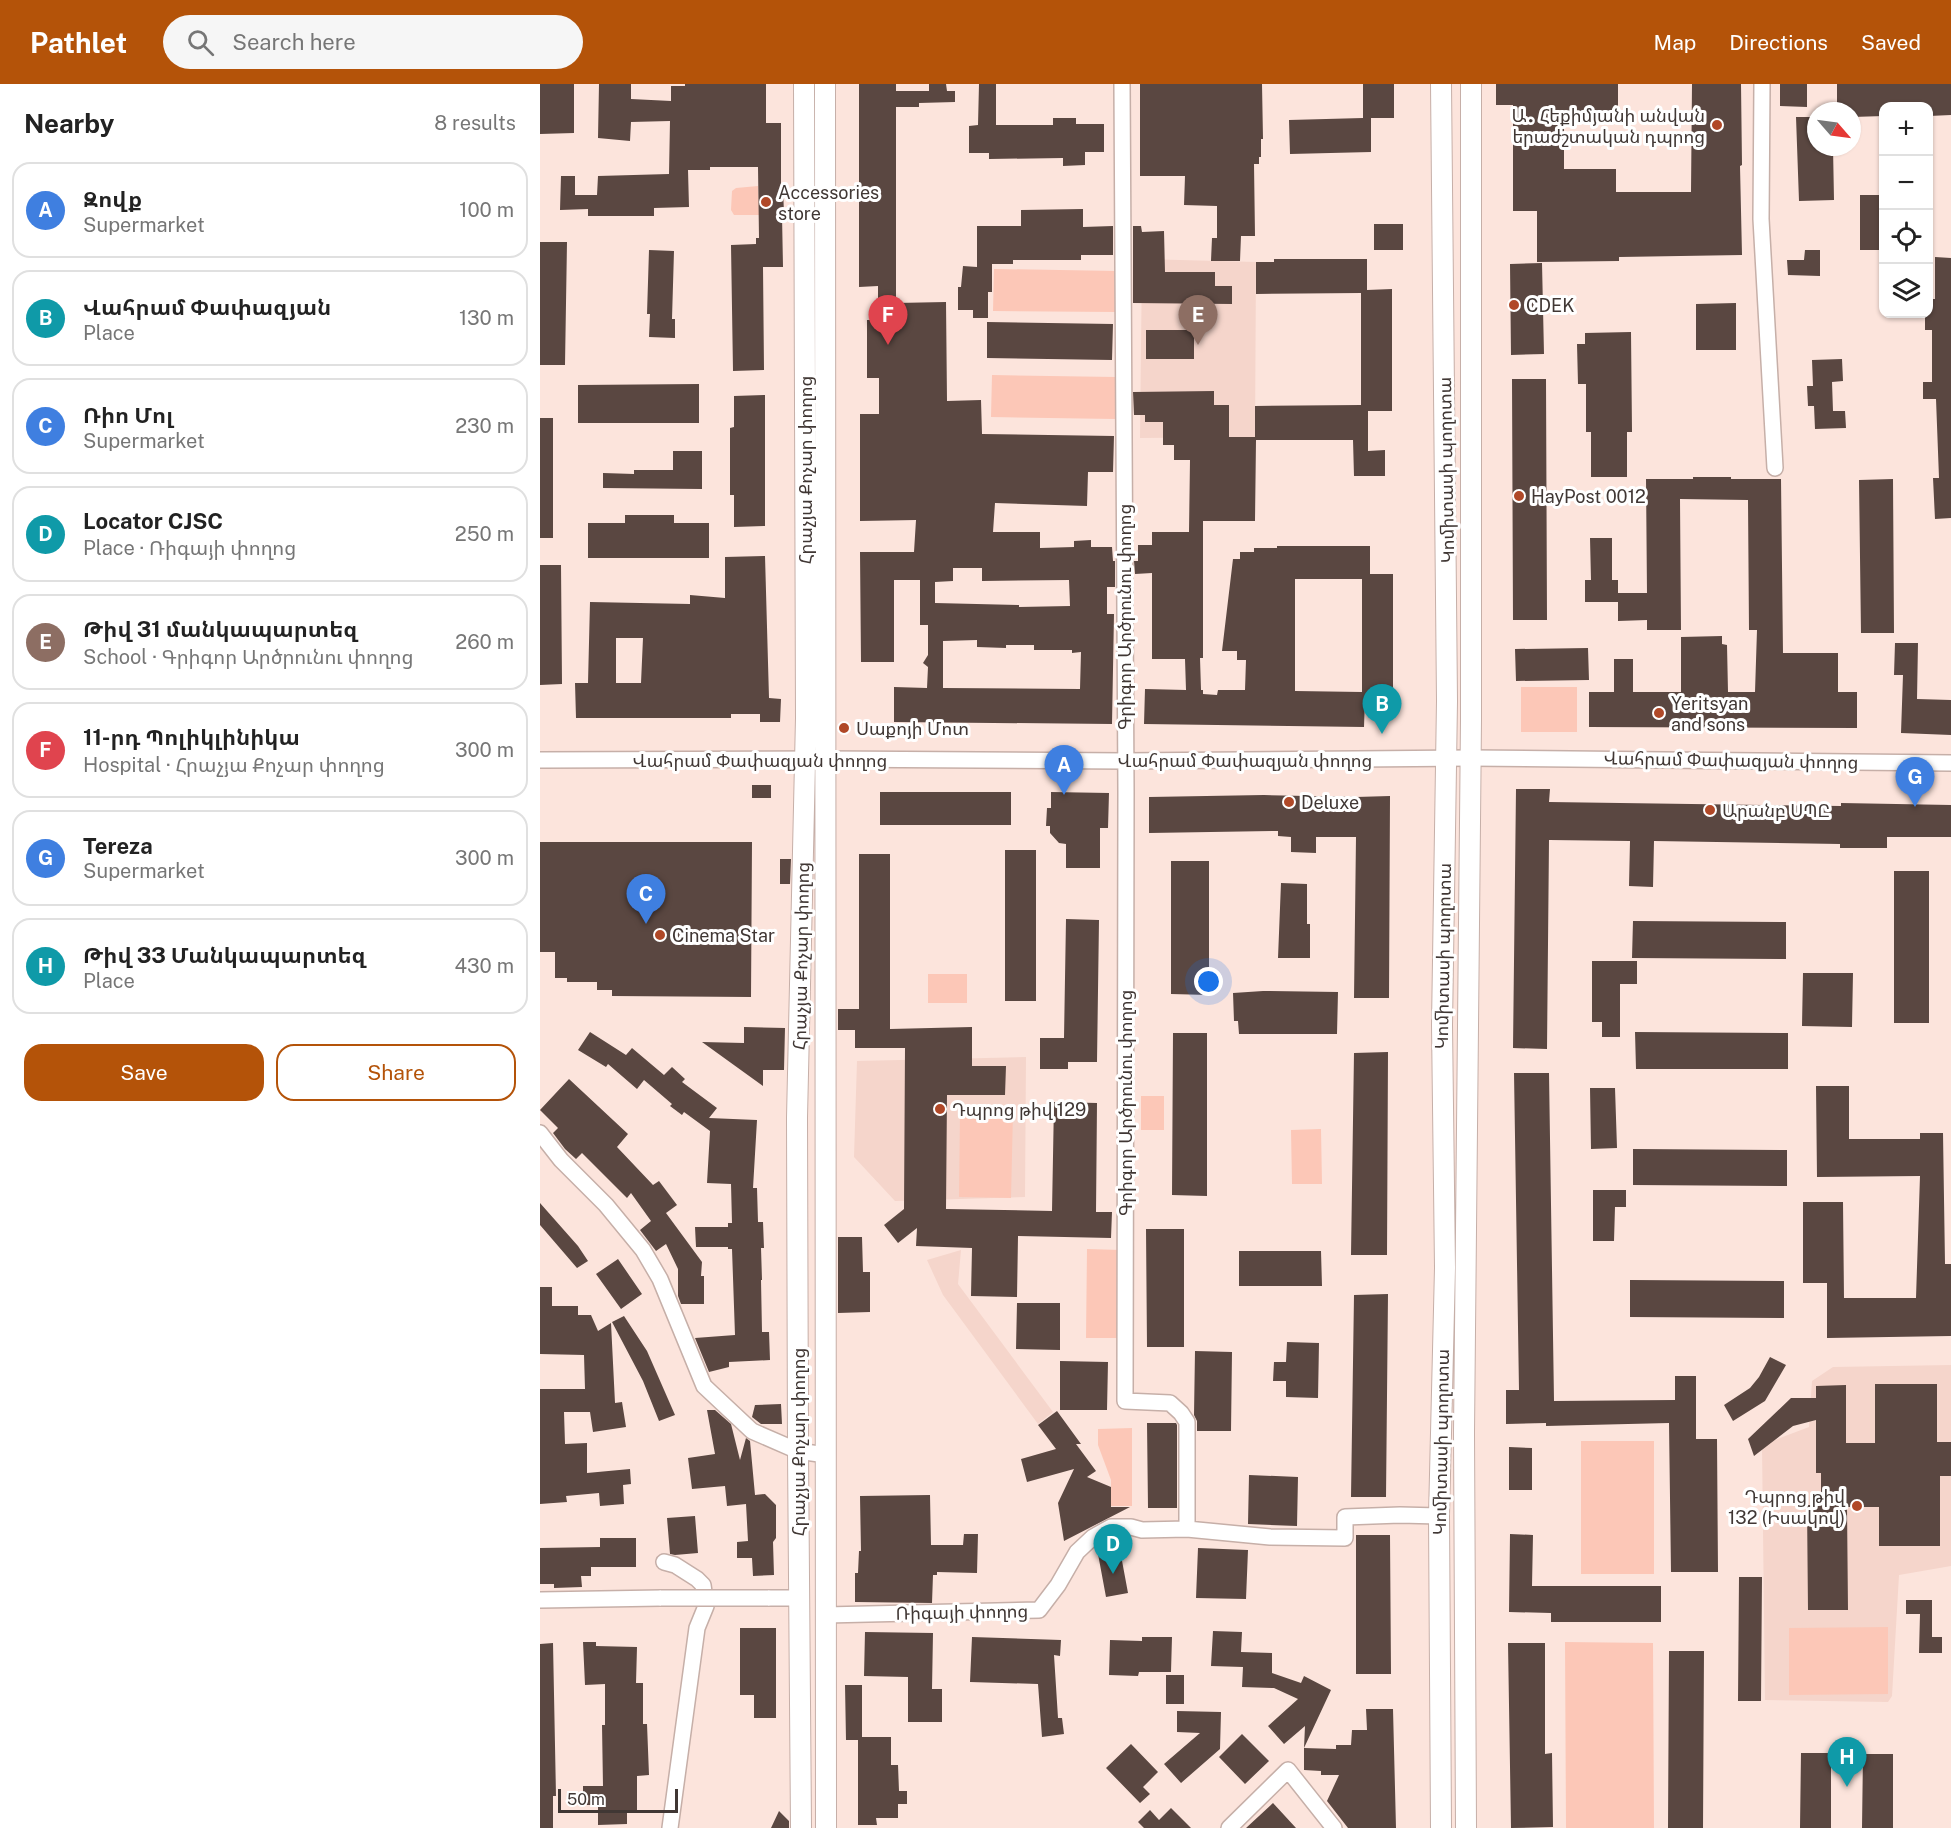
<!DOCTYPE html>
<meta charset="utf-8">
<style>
:root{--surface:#fff;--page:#f6f6f6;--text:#222;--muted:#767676;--line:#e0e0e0;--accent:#b45309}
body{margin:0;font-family:"Public Sans","Noto Sans Armenian",sans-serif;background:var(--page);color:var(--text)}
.controls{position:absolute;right:18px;top:18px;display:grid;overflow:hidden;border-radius:12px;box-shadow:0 2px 4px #0004}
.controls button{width:54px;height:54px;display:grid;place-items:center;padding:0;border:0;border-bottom:2px solid var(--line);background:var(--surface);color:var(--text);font:30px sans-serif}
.compass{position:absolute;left:1267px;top:18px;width:54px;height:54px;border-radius:50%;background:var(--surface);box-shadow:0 2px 4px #0004;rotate:118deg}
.scale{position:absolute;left:18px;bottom:15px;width:120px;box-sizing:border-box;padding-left:6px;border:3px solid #403734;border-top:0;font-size:16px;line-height:21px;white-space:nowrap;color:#403734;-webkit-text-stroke:4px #fff;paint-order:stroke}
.you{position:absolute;left:669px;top:898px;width:21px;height:21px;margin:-15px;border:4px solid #fff;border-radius:50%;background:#1a73e8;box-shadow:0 0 0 9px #1a73e833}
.badge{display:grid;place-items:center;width:39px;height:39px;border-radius:50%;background:var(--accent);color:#fff;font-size:20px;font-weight:700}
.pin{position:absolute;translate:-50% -50px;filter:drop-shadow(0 2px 3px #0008)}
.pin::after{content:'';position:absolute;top:32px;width:21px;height:18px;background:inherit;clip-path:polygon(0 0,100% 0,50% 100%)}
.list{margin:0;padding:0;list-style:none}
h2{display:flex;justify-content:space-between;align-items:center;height:78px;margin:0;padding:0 24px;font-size:26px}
h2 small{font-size:20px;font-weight:400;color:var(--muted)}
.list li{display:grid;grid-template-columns:39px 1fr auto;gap:18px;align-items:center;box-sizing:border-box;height:96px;margin:0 12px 12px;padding:0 12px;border:2px solid var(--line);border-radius:18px}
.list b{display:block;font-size:22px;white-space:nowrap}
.list p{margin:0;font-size:20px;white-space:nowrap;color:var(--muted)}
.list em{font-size:20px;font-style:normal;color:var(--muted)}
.actions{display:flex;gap:12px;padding:18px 24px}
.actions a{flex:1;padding:14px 0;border:2px solid var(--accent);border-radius:18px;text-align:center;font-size:21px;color:var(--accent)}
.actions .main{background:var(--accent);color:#fff}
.icon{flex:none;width:33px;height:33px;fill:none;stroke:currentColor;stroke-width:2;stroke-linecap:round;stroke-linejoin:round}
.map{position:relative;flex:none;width:1411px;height:1744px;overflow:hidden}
header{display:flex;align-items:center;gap:36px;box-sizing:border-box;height:84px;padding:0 30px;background:var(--accent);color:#fff}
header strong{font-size:28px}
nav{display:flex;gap:33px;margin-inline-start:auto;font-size:21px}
.search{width:420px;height:54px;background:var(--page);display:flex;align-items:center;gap:15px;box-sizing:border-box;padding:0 21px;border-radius:33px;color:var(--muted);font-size:22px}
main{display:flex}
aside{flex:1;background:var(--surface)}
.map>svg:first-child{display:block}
.built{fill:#f5d5cb}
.green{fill:#fcc7b7}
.building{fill:#5a4741;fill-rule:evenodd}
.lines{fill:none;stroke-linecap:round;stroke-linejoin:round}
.minor-casing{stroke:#c6afa8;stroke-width:18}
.major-casing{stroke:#c6afa8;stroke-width:22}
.minor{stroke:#fff;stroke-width:15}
.major{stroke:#fff;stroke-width:20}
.minor-bridge-casing{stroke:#c6afa8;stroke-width:18;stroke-linecap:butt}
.minor-bridge{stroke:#fff;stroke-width:15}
.poi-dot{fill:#b04827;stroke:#fff;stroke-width:2}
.labels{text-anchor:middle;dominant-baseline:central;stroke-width:6;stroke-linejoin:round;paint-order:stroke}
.poi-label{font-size:18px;fill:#403734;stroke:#fff;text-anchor:start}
.street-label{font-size:18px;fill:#403734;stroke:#fff}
</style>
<header>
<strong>Pathlet</strong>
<div class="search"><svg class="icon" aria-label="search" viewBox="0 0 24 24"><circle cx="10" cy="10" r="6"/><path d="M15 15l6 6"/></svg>Search here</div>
<nav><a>Map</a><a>Directions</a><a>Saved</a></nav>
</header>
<main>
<aside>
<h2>Nearby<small>8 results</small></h2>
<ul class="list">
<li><span class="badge" style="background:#3f7fe0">A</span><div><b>Զովք</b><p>Supermarket</p></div><em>100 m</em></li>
<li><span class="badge" style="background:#0f9aa8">B</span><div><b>Վահրամ Փափազյան</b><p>Place</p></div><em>130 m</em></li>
<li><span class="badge" style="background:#3f7fe0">C</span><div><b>Ռիո Մոլ</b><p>Supermarket</p></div><em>230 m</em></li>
<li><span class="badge" style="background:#0f9aa8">D</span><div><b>Locator CJSC</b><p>Place · Ռիգայի փողոց</p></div><em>250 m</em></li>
<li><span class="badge" style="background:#8d6e63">E</span><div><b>Թիվ 31 մանկապարտեզ</b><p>School · Գրիգոր Արծրունու փողոց</p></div><em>260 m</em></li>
<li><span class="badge" style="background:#e0444e">F</span><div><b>11-րդ Պոլիկլինիկա</b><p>Hospital · Հրաչյա Քոչար փողոց</p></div><em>300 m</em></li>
<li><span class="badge" style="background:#3f7fe0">G</span><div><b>Tereza</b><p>Supermarket</p></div><em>300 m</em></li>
<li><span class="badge" style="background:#0f9aa8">H</span><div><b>Թիվ 33 Մանկապարտեզ</b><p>Place</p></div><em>430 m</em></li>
</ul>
<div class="actions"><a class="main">Save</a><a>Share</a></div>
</aside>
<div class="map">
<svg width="1411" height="1744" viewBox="0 0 1411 1744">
<rect width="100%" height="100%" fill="#fce4dc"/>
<path class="built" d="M602,175L716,178L715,353L600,354Z
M486,973L485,1113L355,1117L314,1073L317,977Z
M421,1166L418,1200L513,1328L498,1340L403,1211L387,1176Z
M1411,1281V1482L1359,1491L1352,1612L1348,1618L1225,1616L1222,1361L1269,1343L1272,1297L1293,1283Z"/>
<path class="green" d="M218,102L219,131H194L191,126L192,107L196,104Z
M454,185L578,187L577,228L453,227Z
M452,291L576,293L575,335L451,333Z
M981,603H1037V648H981Z
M388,890H427V919H388Z
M601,1012H624V1046H601Z
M420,1028L473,1029L471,1114L419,1113Z
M781,1045L782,1100H752L751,1046Z
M547,1165L580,1166L579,1254H546Z
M592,1344V1422H571V1396L558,1361V1345Z
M1041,1357H1114V1490H1041Z
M1348,1543V1610L1249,1611V1544Z
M1025,1558L1113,1559L1114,1744H1026Z"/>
<path class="building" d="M0,0H34V49L0,50Z
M59,0H91V15L131,17V2H145V0H226V39H241V102H243L244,131H242L243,183H223L224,286L193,287L191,161L216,160V154H219L218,83H170V86H148L149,123L114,124V132H48V125L20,126L21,92H35V111H57L58,92L129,90L130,37L91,38L90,57L58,54Z
M319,0H356V7H389V0H406L407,7H415V18L379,19V23H356V219L406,218L407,317L441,316L442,350L574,352L573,388H548L547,422L455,419L453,448H500V464L534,463V457L551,456V463H572L573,477H575V503H567V530H574L572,640L354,638V603L387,604L388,583L383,579L388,571V541H380V496H354V578H321L320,468H374L376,436L320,437V330H339V294H327V236H338V202L319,203ZM413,484H442V497L529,496L530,522L479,523V521L395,519V498L413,497ZM437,556V563L466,564V561H494V566H532V569L541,568L540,605L403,604V557Z
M439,0H456V41H513V34H536V40H564V68H545V81L523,82V74L449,75V69H429V42L438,41Z
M600,0H722L723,55H721V73H719V80H714L715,152H701L700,177H671L672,154H677V122L644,121L645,92H600Z
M823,0H854V34H831V68L750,70L749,36L823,34Z
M956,0H1078V30L1024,31V85H1076V108H1151L1152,0H1201L1202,81L1200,82L1202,171L1079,173V177L997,178V127H973V21H956Z
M1240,0H1267V23L1240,22Z
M1297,0H1411V31L1389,32V22H1344V32L1312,33V27H1297Z
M1256,33H1276V63H1293L1294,116L1259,117Z
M1320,111H1344V166H1320Z
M543,125V143L573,142V171H541V176H473V180H452V208H448V234H433V226H418V203H421L423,182L437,183V142H481V126Z
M834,140H863V166H834Z
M593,142H601L602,148L624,147L625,188H675V202H692V220L593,219Z
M0,158H27L25,281H0Z
M109,166L134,167L132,235H135V254L109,253L110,230H107Z
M1265,166H1280V192L1248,191L1247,176H1264Z
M1395,173L1411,174V434L1395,435L1393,394H1399L1396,315H1383V298H1392V246H1385V230L1391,229V215H1395Z
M734,175H827V206L852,205V327H828V367L845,366V392H814L813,356H716L715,437H663V574H660L661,606H663V610L677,611L678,606H705L706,576H697V567H682L693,475H700V468H714V464H737V462H830V490H853V613H825L824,643L604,640L605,605L646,606L645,575H612V489L595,490L594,477H598V461H612V448H649L650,376H634V361H623V338H605V331H594L593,308L674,307V321H689V353H715V322L821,321V209L716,210V178H734ZM755,495H822V608L755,607Z
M1002,179L1004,270L971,271L970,180Z
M1196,219V266H1156V220Z
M447,238L573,240L572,276L447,274Z
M606,246H654V275H606Z
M1091,248L1092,348H1087V393H1051V348H1046V300H1038L1037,260H1045V249Z
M1302,275L1303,297L1292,298L1293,327H1305L1306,344L1275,345L1274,322H1268L1267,302H1273L1272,276Z
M972,295H1006L1007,536H973Z
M159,300V339H38V301Z
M225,311V442L194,443V411H190V344L194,343V312Z
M0,334H13V454H0Z
M133,367H162V405L63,404V389L94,390V386H133Z
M1153,393H1191V395H1241L1243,569H1298V608H1317V644L1049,643V608H1074V575H1093V608H1141V553L1182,552V560L1187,561L1188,608H1215L1217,546H1209L1208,416L1140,415L1141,546H1107V536L1078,537V509H1107L1106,395H1153Z
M1353,395L1354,549H1321L1319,396Z
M85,431H134V439H169V474H48V439H85Z
M1050,454H1072V496H1078V518H1045V496H1051Z
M225,472L229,614L241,615L240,638H220V630H191V634H36L35,599H48L50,518L150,520V511L185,514V473ZM76,554H103L101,599H76Z
M0,481H21L22,600L0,601Z
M1355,559H1378L1377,615L1411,616V651L1361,649L1363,591H1354Z
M1048,564L1049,596L976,597L975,565Z
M212,701H231V714H212Z
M976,705H1010L1009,718L1301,722V719L1411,721V753H1347V764H1300V760L1114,757L1113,803L1089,802L1090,757L1009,756L1007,965L973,964Z
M340,708H471V741H340Z
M511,708L569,709L568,744H560V784H526V760L519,759L510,749V742H506L507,724H511Z
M724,711L816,713L850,712L849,914H814L816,753H776V769L751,768V753L738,752V747L609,749V713Z
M0,758H212L211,913L72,912V906H57V898H27V894H15V868H0Z
M465,766H496V917H465Z
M319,770H350V945L432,943V982H466L465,1011H407L406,1125L512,1127L514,1018L557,1019L556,1128H572L571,1154L478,1152L477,1213L431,1212L432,1164L376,1162L377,1144L358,1159L344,1141L364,1125L365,964H315V946H298V925H319Z
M240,775H251L250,800H240Z
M631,777H669V911L631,910Z
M1354,787H1389V939H1354Z
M741,799L767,800V840H770V874H738Z
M526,835L559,836L557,978H528V985H500V954H524Z
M1093,837L1246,838V875L1092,874Z
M1052,877H1097V900H1080V953H1062V938H1052Z
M1263,889H1313L1312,943L1262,942Z
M723,907L798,908L797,950H699L698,937H694L693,909Z
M204,943L245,944L244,986H223V1002L162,958L204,959Z
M50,948L86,971L92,964L124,991L132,983L145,995L142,998L177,1024L169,1034L217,1036L213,1104H217L218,1138H223L224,1164H221L222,1196H221L222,1248H229L230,1276L189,1278V1283L169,1288L155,1254L195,1251L192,1165H188V1163H156L155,1143H188V1139H192L191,1100L167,1099L170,1047L144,1028L142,1031L130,1022L132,1020L104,996L97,1005L68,980L66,983L38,966Z
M1095,948L1248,949V985H1096Z
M633,949H667V1112L632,1111Z
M848,968L847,1171H811L814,969Z
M974,989H1009L1014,1317L1135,1316V1292H1156V1355H1177L1178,1488H1131L1129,1339L1006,1342V1339L966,1340V1306H979Z
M29,995L88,1050L77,1063L113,1101L119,1097L137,1121L126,1129L162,1178L161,1192H164V1220H141L138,1212V1185L126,1160L116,1167L100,1146L111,1137L91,1109L87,1114L42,1069L36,1075L25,1065L13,1049L18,1044L0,1026Z
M1276,1002H1309V1055H1380V1049H1403L1405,1180H1411V1252L1287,1254V1199H1263V1118H1303L1304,1214H1376L1380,1092L1277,1093Z
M1050,1004H1075L1077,1064L1051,1065Z
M1093,1065L1247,1066V1102L1093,1101Z
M1053,1106H1086V1123H1075L1074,1157H1053Z
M0,1119L38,1162L48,1177L37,1184L0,1141Z
M606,1145H644V1263H607Z
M298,1153H322L323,1188H330V1228L298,1229Z
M699,1167H781L782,1202H699Z
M78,1175L102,1210L81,1225L56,1190Z
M1090,1196L1244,1197V1234L1090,1233Z
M0,1203H12V1222H38V1231H51L58,1247L71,1239L75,1319L82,1318L86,1343L53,1348L50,1328H24L25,1360L47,1359V1389L90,1385L91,1400L83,1401L84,1420L60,1422L59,1409L26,1412L27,1418L0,1420V1305H45L44,1271L0,1270Z
M848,1210L846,1413H811L814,1211Z
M477,1219H520V1266L476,1265Z
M84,1232L107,1267L135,1331L119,1337L103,1297L72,1238Z
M747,1258L779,1259L778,1314L746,1313V1297H733L734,1278H746Z
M655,1267L692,1268L691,1347H657V1337L654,1331Z
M1230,1273L1246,1281L1225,1317L1193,1337L1184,1321L1210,1304L1219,1293Z
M520,1277L568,1278L567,1326H520Z
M1335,1300H1397V1358H1411V1392H1400V1462H1339V1423H1307L1308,1526H1268L1267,1421H1281V1389H1276V1336L1253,1342L1214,1372L1208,1355L1251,1314H1276V1302L1306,1301V1359H1335Z
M241,1320L242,1340H221L212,1333L215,1321Z
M167,1326H175L191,1340L200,1376L206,1354L210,1357L215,1411L225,1410L236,1421V1454L233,1458L234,1491L213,1492L212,1474H197V1458L208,1457L206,1420L187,1422L185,1402L152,1405L148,1374L175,1370Z
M517,1327L541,1360H536L556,1387L547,1393L571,1403V1423H590L524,1457L518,1419L534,1385L487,1398L481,1375L516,1365L498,1341Z
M607,1339H636L637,1341V1424H608Z
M969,1363L992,1364V1406H969Z
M709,1391L758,1393L757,1442L708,1440Z
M390,1411L391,1461H423L424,1450H438L437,1489L397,1488V1491H393L392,1519L315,1518V1489H318L319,1467H321L320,1412Z
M155,1432L158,1469L135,1471L130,1470L127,1434Z
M970,1450L993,1451L992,1502H1121V1538H1011V1529L969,1528Z
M816,1451H850L851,1590H816Z
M60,1454H96V1483H51V1492H41L42,1503L14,1504V1500H0V1464L60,1463Z
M658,1464L708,1466L706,1515L656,1514Z
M580,1466L588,1509L566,1513L558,1470Z
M1199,1493H1222L1221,1617H1198Z
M1366,1516H1392V1553H1402V1569H1379L1380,1530H1366Z
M200,1544H236V1634H214V1611H200Z
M673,1547L702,1548L701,1568L732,1569V1589L761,1599L764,1592L791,1606L764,1664L765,1642L744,1660L728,1642L758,1615L734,1604L702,1603L703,1583L671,1582Z
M325,1548L393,1549L392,1605H402V1638H368V1593L324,1592Z
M432,1553L521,1556L520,1572L514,1571L518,1634H522L524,1650L502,1653L498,1600L430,1598Z
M602,1553H632L631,1588H599L598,1592L569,1591L570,1556L602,1557Z
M43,1558H56V1562L97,1563L96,1599H103V1640H107L109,1691L97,1692V1729H87V1740L58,1741V1721H43V1702H63L62,1641H65V1600L45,1601Z
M13,1559L16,1712H13V1744H0V1560Z
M968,1559H1005V1670L1012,1669L1013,1743L971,1744Z
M1129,1567H1164L1163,1744H1128Z
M626,1591H644V1620H626Z
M305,1601H322V1653H351V1681H358L359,1707H367V1720H358V1734H336L337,1741H318V1656H306Z
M826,1625H853L856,1744H808L787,1717L799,1691H781V1687L764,1686V1664L796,1665V1661H811L812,1646H827Z
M637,1627L681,1628L680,1665L641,1699L624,1680L660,1649L637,1648Z
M702,1650L729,1677L705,1700L679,1673Z
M591,1660L618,1688L603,1703L610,1710L600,1719L566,1684Z
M1261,1669H1291V1744H1260Z
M1323,1670H1353V1744H1322Z
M733,1719L756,1744H706Z
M631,1724L651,1744H604L598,1738L610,1726L619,1736Z
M239,1727L249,1737V1744H231Z"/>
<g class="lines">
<defs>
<path id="minor" d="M582,0L586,707L585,1317L630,1319L641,1329L647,1338V1445
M1222,0L1221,135L1235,384
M0,676L285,675L585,677L931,674L1411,679
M0,1049L21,1076L66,1121L103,1166L120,1195L164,1302L212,1347L258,1367L286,1371
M124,1478L135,1481L157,1495L163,1501L166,1522L157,1544L130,1744
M228,1514H259
M0,1516L121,1514
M286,1531L499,1526L518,1501L537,1468L553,1453L571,1443H591L602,1446L647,1445L730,1453L805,1454V1433L860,1431L899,1432
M689,1744L748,1686L794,1744"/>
<path id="major" d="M285,0L286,1744
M261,1744L258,1367L257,1034L266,634L264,0
M901,1744L899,1432L905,1184L902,941L907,617L901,0
M926,1744L924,1349L931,636V0"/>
</defs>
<use href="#minor" class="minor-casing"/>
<use href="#major" class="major-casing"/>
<use href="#minor" class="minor"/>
<use href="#major" class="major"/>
<defs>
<path id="minor-bridge" d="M121,1514H228"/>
</defs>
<use href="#minor-bridge" class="minor-bridge-casing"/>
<use href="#minor-bridge" class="minor-bridge"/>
</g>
<g class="poi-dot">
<circle cx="1177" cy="41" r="6"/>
<circle cx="226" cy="118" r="6"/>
<circle cx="974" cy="221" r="6"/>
<circle cx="979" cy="412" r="6"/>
<circle cx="1119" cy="629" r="6"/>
<circle cx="304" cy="644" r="6"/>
<circle cx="749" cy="718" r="6"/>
<circle cx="1170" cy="726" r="6"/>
<circle cx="120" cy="851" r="6"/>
<circle cx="400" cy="1025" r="6"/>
<circle cx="1317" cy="1422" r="6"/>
</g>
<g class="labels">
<g class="poi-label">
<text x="1165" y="31" text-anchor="end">Ա․ Հեքիմյանի անվան<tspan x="1165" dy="21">երաժշտական դպրոց</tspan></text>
<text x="238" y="108">Accessories<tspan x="238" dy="21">store</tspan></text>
<text x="986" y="221">CDEK</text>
<text x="991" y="412">HayPost 0012</text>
<text x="1131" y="619">Yeritsyan<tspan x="1131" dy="21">and sons</tspan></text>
<text x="316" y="644">Սաքոյի Մոտ</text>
<text x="761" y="718">Deluxe</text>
<text x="1182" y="726">Արանբ ՍՊԸ</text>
<text x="132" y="851">Cinema Star</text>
<text x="412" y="1025">Դպրոց թիվ 129</text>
<text x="1305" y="1412" text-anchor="end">Դպրոց թիվ<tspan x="1305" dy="21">132 (Իսակով)</tspan></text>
</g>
<g class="street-label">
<text transform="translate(265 386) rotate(-90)">Հրաչյա Քոչար փողոց</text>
<text transform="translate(906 386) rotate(-91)">Կոմիտասի պողոտա</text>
<text transform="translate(584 533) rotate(-90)">Գրիգոր Արծրունու փողոց</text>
<text x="220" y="676">Վահրամ Փափազյան փողոց</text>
<text x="705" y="676">Վահրամ Փափազյան փողոց</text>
<text transform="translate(1191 676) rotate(1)">Վահրամ Փափազյան փողոց</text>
<text transform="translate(261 872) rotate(-89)">Հրաչյա Քոչար փողոց</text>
<text transform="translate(903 872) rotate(-89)">Կոմիտասի պողոտա</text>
<text transform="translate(585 1019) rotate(-90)">Գրիգոր Արծրունու փողոց</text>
<text transform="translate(258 1358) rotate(-90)">Հրաչյա Քոչար փողոց</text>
<text transform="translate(901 1358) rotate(-89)">Կոմիտասի պողոտա</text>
<text transform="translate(422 1528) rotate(-1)">Ռիգայի փողոց</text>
</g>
</g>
</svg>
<div class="controls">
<button>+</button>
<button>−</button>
<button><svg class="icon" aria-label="locate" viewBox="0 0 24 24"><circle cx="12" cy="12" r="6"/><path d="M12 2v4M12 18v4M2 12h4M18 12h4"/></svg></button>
<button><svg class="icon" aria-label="layers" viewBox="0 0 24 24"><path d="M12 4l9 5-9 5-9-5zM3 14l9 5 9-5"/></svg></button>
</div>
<svg class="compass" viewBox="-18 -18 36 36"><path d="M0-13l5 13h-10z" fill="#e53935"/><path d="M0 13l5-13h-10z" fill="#767676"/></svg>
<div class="scale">50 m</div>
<div class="you"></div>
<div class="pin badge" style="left:524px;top:711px;background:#3f7fe0">A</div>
<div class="pin badge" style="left:842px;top:650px;background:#0f9aa8">B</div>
<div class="pin badge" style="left:106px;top:840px;background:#3f7fe0">C</div>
<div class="pin badge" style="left:573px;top:1490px;background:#0f9aa8">D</div>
<div class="pin badge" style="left:658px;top:261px;background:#8d6e63">E</div>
<div class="pin badge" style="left:348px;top:261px;background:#e0444e">F</div>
<div class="pin badge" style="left:1375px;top:723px;background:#3f7fe0">G</div>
<div class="pin badge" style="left:1307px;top:1703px;background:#0f9aa8">H</div>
</div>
</main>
